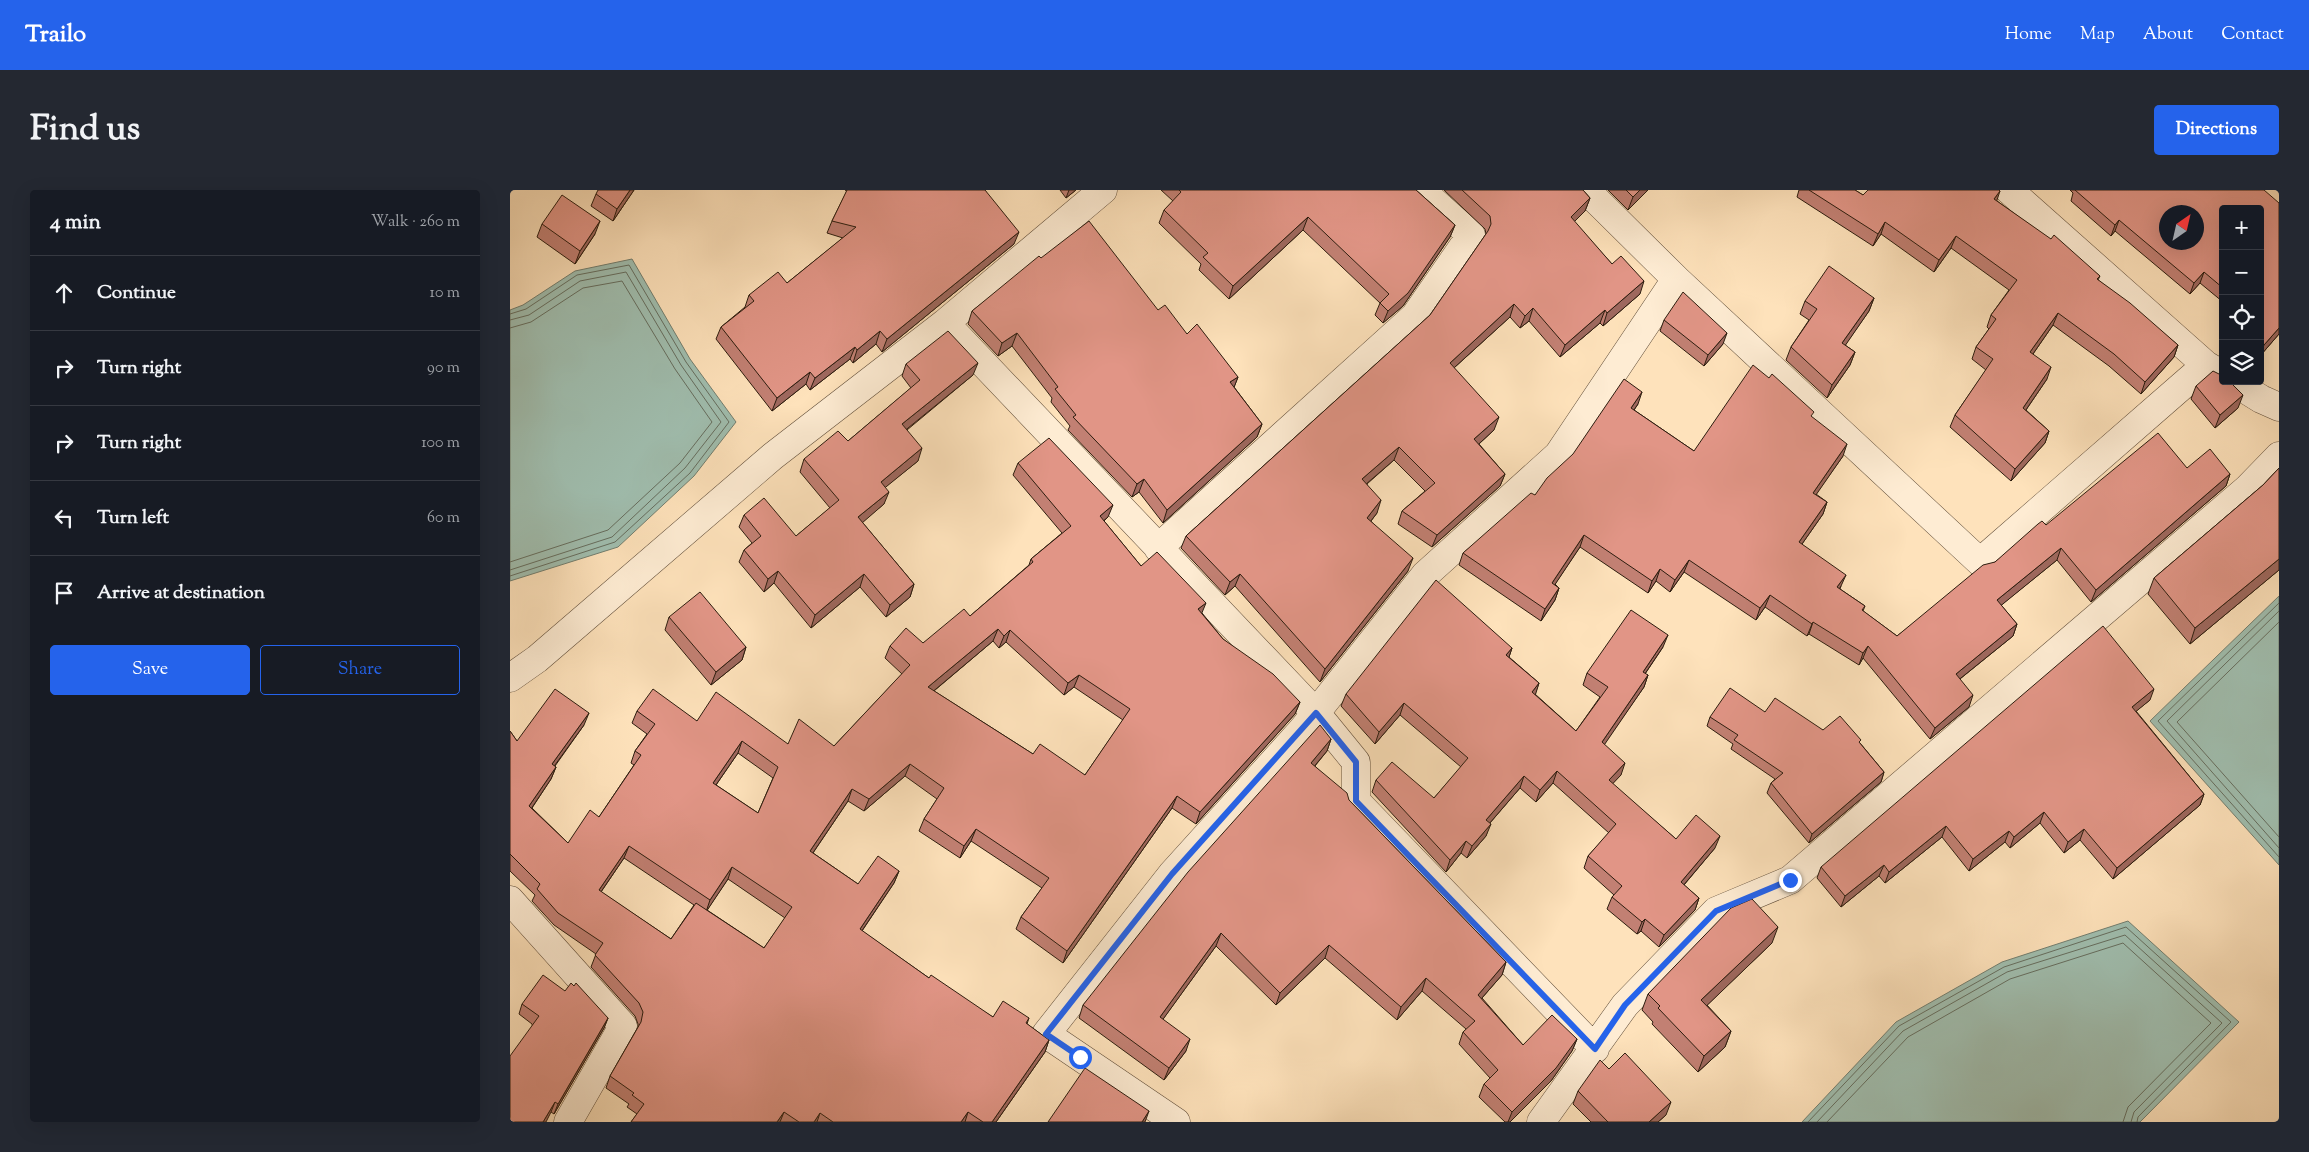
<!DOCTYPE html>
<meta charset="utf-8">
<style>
:root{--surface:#171b24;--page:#242831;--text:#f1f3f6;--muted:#9ea1a6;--line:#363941;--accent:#2563eb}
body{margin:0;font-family:"Sorts Mill Goudy",serif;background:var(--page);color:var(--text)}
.controls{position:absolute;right:15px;top:15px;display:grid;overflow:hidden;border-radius:5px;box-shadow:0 5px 20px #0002}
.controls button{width:45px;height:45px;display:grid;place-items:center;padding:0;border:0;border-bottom:1px solid var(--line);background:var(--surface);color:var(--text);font:25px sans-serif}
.compass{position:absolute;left:1649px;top:15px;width:45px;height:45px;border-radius:50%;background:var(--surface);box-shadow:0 5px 20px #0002;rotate:34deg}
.stop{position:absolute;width:15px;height:15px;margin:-11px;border:4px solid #2563eb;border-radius:50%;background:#fff}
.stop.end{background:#2563eb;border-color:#fff;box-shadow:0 1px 5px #0008}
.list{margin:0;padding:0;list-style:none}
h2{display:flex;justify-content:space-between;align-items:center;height:65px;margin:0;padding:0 20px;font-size:21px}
h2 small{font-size:16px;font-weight:400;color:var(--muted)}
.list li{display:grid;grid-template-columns:32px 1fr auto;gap:15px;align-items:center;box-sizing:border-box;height:75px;padding:0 20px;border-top:1px solid var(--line)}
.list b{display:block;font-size:19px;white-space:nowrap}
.list em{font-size:16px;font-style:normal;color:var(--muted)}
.actions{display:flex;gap:10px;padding:15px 20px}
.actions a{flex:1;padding:11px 0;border:1px solid var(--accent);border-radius:5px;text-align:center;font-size:18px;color:var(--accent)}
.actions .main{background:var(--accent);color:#fff}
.icon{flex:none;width:28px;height:28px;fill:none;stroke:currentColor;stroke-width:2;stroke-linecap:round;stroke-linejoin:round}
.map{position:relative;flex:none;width:1769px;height:932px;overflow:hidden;border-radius:5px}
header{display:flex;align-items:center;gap:30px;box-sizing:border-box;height:70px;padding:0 25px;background:var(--accent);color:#fff}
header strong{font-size:24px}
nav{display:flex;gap:28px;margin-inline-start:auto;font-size:18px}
.intro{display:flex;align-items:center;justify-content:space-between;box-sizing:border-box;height:120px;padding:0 30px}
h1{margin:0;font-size:35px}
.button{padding:12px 22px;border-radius:5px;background:var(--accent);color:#fff;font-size:18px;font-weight:700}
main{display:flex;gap:30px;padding:0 30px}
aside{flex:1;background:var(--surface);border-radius:5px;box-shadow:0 5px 20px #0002}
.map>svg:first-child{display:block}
.water{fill:#a0beaf;stroke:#727e6f}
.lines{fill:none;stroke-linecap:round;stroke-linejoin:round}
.shore{stroke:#666e5f;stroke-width:1}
.minor-casing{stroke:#614e3a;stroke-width:29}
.minor{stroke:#feecd3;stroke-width:28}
.wall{fill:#c28073;stroke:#2d1d0f;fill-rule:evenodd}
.shaded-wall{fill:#9e685e;stroke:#2d1d0f}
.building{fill:#e19586;stroke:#2d1d0f;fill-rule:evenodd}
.route{stroke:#2563eb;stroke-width:6}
</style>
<header>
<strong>Trailo</strong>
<nav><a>Home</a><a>Map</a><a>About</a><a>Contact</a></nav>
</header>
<div class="intro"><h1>Find us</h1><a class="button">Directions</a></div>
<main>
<aside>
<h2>4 min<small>Walk · 260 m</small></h2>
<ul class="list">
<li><svg class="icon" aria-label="ahead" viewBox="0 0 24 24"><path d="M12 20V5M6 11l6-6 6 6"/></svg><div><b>Continue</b></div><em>10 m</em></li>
<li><svg class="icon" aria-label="right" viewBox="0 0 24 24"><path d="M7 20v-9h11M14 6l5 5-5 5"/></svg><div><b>Turn right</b></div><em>90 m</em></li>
<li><svg class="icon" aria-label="right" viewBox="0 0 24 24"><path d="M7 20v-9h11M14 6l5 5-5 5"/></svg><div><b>Turn right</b></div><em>100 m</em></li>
<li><svg class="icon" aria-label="left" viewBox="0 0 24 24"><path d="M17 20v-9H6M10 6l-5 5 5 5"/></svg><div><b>Turn left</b></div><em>60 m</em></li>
<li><svg class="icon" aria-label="arrive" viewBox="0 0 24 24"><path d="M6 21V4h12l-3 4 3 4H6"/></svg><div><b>Arrive at destination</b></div></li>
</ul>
<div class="actions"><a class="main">Save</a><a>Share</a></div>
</aside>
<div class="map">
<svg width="1769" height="932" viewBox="0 0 1769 932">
<rect width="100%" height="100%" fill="#fee2bb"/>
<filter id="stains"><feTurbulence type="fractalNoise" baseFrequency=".004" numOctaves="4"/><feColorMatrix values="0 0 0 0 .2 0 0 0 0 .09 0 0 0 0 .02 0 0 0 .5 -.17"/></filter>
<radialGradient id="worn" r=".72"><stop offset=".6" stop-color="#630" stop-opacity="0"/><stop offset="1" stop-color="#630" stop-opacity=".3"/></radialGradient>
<path class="water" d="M122,69L180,169L226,232L184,286L108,357L0,391V120L13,115L65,81Z
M1769,406V675L1640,531Z
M1618,731L1729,832L1630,932H1292L1386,832L1492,772Z"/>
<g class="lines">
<path class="shore" d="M0,124L16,119L67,85L119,75L176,172L219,232L180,283L105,352L0,386
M0,130L19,125L70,91L116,82L171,175L211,232L175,278L102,347L0,380
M0,138L21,132L73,98L112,91L165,179L202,232L170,273L98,340L0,372
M1769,413L1648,531L1769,667
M1769,421L1657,531L1769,658
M1769,432L1667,532L1769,647
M1298,932L1389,836L1494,777L1616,737L1721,832L1628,927L1627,932
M1307,932L1393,841L1497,782L1615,745L1712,833L1624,922L1621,932
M1317,932L1398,847L1500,789L1613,753L1701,833L1618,917L1613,932"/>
<defs>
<path id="minor" d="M1076,0L1166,89
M1499,0L1696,175L1713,185
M435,133L806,523L846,572V611L1085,859
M1722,191L1751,209L1769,217
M648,358L905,126L961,45L911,0
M0,488L27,469L263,266L435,133L593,0
M0,710L113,836L58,932
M666,932L536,844L662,684L793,539L915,385L1048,265L1166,89L1470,372L1696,175
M1031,932L1115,815L1206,721L1280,690L1737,299L1769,266"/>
</defs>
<use href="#minor" class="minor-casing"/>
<use href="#minor" class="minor"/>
</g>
<path class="wall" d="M124,0L103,31L81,16L86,4Z
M335,0H475L504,54L372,162L366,154L343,173L340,169L300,200L296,194L262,221L206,149L211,137L235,117L239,105L277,93L333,48L317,43L322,31L337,1Z
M550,0H566L556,8Z
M651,0H906L945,35L940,47L893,116L873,133L865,125L870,113L793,40L719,109L689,80L691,74L649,33L654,20L663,11Z
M934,0H1073L1080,8L1075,21L1064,32L1102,74L1130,104L1093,136L1090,133L1050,167L1019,131L1010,138L1000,127L944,178L984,240L969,254L995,284L990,296L922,357L888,334L892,321L915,301L884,270L857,294L867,323L861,331L898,381L810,492L725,396L715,405L671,358L676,346L920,125L976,44L975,39Z
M1098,0H1138L1118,20Z
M1289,0H1345L1353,5L1487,11L1590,86L1588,90L1668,155L1664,167L1631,204L1599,176L1543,135L1523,164L1537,189L1516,220L1539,241L1535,253L1501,291L1440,237L1445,225L1476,180L1462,169L1466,157L1479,139L1477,137L1481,125L1499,100L1441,58L1424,82L1371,44L1363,56L1287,7Z
M1560,0H1754L1769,144L1750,166V19H1713V112L1690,93L1680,104L1605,41L1601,46L1561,11L1563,3Z
M32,34L85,44L65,74L27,47Z
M531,68L648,120L728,187L724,197L752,234L747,247L653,333L629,302L622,307L558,240L560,236L541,212L542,208L502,156L488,166L458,134L462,121Z
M1364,108L1359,121L1335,155L1345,162L1340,175L1317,208L1276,170L1281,157L1299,130L1290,124L1295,111Z
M1154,130L1213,154L1194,176L1150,141Z
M396,174L463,185L397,240L408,271L375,297L374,314L352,332L404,394L400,407L376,427L350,397L301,438L264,393L254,402L229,372L234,360L242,353L229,337L234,325L286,346L320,318L290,282L294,269L338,251L401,198L392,186Z
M1686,196L1728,218L1705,238L1681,209Z
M1128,214L1124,220L1184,261L1302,227L1333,266L1306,304L1317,312L1313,324L1292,354L1331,396L1330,399L1355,416L1353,421L1387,446L1485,372L1536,335L1677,278L1720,284L1716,296L1581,412L1547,370L1491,415L1507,434L1503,446L1450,489L1459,517L1420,549L1353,468L1349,475L1299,444L1297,446L1255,417L1246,430L1174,382L1160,402L1146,391L1138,403L1070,357L1045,394L1049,398L1045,410L1031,431L949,375L953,363L1025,305Z
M508,273L598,327L594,331L631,376L692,423L713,449L790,512L785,524L686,634L662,618L553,773L506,739L511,727L532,698L461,651L450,668L409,641L414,629L427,609L395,586L354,621L338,611L303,663L348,694L389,681L384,693L352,741L419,788L483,827L519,828L517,834L539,850L535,862L486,932H121L127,924L117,917L119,914L96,898L100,886L128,837V834L125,826L81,777L86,764L44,735L22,711L25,705L0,681V541L7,551L74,535L45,576L46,577L41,589L22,618L58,653L89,627L124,575L121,573L125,561L137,544L122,533L127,521L187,531L278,554L324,556L392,484L375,468L380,456L413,453L460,426L519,375L521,369L552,343L503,285ZM483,451L489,458L496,452L554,505L564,497L613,530L575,585L523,564L424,501ZM228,563L263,588L248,623L206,595ZM114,668L184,715L161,749L91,702ZM218,689L275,728L254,758L197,720Z
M1769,278V380L1680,454L1638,404L1644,388L1753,295Z
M159,427L236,457L232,470L201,495L155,440Z
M1153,457L1135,484L1138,485L1134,497L1094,554L1111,585L1102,594L1166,649L1205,658L1174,695L1189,708L1185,720L1149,757L1131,741L1127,744L1097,719L1102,707L1104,705L1074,678L1078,666L1099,643L1043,593L1026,612L1010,598L980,633L976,646L957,668L951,663L936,682L862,602L866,590L924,608L951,577L890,525L865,554L831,516L836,504L1002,458L999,467L1029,493L1025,504L1066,541L1090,507L1073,495L1077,483Z
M1640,510L1626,521L1694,604L1690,615L1603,689L1570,650L1554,663L1530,633L1500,658L1495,652L1459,681L1432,647L1375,693L1369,686L1331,717L1307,688L1311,677Z
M1255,522L1313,540L1350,553L1374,582L1371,592L1299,653L1257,603L1261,593L1265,589L1221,559L1223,554L1197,536L1200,527Z
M821,549L817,561L805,576L839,610L996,772L992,785L972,808L1013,855L1067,849L1062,861L1041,891L1000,932H995L969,907L974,894L980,888L949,854L953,842L956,839L912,801L887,830L815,768L766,815L706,756L653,829L676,861L654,890L569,828L573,815Z
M1262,753L1197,815L1221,841L1215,857L1188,882L1142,834L1143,832L1132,820L1138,804Z
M55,801L98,828L94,838L44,924L41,922L22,834L9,824L12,814Z
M1099,879L1156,925L1148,932H1081L1063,914L1068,901Z"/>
<path class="shaded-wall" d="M120,0H124L103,31L107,19Z
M559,0H566L556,8Z
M1130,0H1138L1118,20L1123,7Z
M1490,1L1486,13L1484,9Z
M1080,8L1075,21L1056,40L1061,27Z
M798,27L793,40L719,109L723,96Z
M1609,30L1605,41L1601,46L1605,35Z
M90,31L85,44L65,74L70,61Z
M1375,32L1371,44L1363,56L1368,44Z
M945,35L940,47L893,116L873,133L878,121Z
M509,42L504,54L372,162L377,149Z
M1446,46L1441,58L1424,82L1429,70Z
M1694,82L1690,93L1680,104L1684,93Z
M1134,91L1130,104L1093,136L1097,123Z
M1364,108L1359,121L1328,166L1332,153Z
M1004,114L1000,127L935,186L940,173Z
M1023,118L1019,131L1010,138L1015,126Z
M1095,120L1090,133L1050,167L1055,155Z
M1548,123L1543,135L1516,174L1520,162Z
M1769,138V144L1750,166L1754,155Z
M370,141L366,154L343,173L347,160Z
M507,143L502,156L488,166L492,153Z
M1217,143L1213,154L1194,176L1198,165Z
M1668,155L1664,167L1631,204L1635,192Z
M345,157L340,169L300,200L305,188Z
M1345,162L1340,175L1317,208L1322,195Z
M468,173L463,185L387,247L392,234Z
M1541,177L1537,189L1509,230L1513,218Z
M300,182L296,194L262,221L267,208Z
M728,187L723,200L720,192Z
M1132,202L1128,214L1117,230L1121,218Z
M1733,205L1728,218L1705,238L1710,225Z
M989,227L984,240L960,262L964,249Z
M752,234L747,247L653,333L657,320Z
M1539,241L1535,253L1501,291L1505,279Z
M1337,254L1333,266L1299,315L1303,303Z
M889,257L884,270L848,301L852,289Z
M412,258L408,271L366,305L371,292Z
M995,284L990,296L922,357L927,345Z
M1720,284L1716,296L1581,412L1586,400Z
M634,289L629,302L622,307L627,294Z
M379,302L374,314L344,340L348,327Z
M871,310L867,323L853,341L857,328Z
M1317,312L1313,324L1285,364L1289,352Z
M603,315L598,327L585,338L590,326Z
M1074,345L1070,357L1038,405L1042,393Z
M1551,358L1547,370L1483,422L1487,410Z
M903,368L898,381L810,492L815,479Z
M1769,369V380L1680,454L1685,438Z
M1179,370L1174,382L1160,402L1165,390Z
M1150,379L1146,391L1138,403L1142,391Z
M268,381L264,393L254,402L258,389Z
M354,384L350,397L301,438L305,425Z
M730,384L725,396L715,405L720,392Z
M1336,385L1331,396L1323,409L1327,397Z
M404,394L400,407L376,427L380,415Z
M1049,398L1045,410L1031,431L1035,419Z
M1260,405L1255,417L1246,430L1250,418Z
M696,413L691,425L688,419Z
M1303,432L1299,444L1297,446L1302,434Z
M1507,434L1503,446L1441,496L1446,484Z
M488,439L483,451L414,509L418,497Z
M500,440L496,452L489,458L494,446Z
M1158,445L1153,457L1128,494L1133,482Z
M1358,456L1353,468L1349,475L1353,463Z
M236,457L232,470L201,495L206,482Z
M1002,458L998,470L996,465Z
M569,485L564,497L554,505L558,493Z
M1138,485L1134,497L1088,564L1092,552Z
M1029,493L1025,506L1022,502Z
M1644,499L1640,510L1618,528L1622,517Z
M1463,505L1459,517L1420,549L1425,538Z
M790,512L785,524L686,634L690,622Z
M894,513L890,525L865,554L869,542Z
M79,523L74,535L37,586L42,574Z
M821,549L817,561L797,585L801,573Z
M232,551L228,563L199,605L203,593Z
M1115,573L1111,585L1094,603L1099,590Z
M400,574L395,586L354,621L359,609Z
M46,577L41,589L15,628L19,616Z
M1047,581L1043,593L1026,612L1030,600Z
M1374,582L1371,592L1299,653L1302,644Z
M1014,586L1010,598L972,642L976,630Z
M342,599L338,611L296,673L300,661Z
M1694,604L1690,615L1603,689L1607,678Z
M667,606L662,618L553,773L557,761Z
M1534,622L1530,633L1500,658L1504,647Z
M981,634L976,646L957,668L962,656Z
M1436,636L1432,647L1375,693L1379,682Z
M466,639L461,651L450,668L454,656Z
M1574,639L1570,650L1554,663L1558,652Z
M1499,641L1495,652L1459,681L1463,669Z
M1210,646L1205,658L1166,704L1171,692Z
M956,651L951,663L936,682L940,670Z
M119,656L114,668L84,712L89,700Z
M1374,675L1369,686L1331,717L1335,706Z
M222,677L218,689L196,722L200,710Z
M389,681L384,693L345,751L350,739Z
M1189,708L1185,720L1149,757L1154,745Z
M1135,729L1131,741L1127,744L1132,732Z
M1268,737L1262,753L1186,826L1191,810Z
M711,743L706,756L646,839L650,827Z
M819,755L815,768L766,815L770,803Z
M996,772L992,785L964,817L968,805Z
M916,788L912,801L887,830L891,817Z
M98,828L94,838L44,924L48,914Z
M1221,841L1215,857L1188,882L1194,866Z
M680,849L676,861L654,890L659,878Z
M1067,849L1062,861L1041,891L1000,932H998L1002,922Z
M539,850L535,862L486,932H482Z
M45,912L41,922L36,932H33Z
M1161,912L1156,925L1148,932H1139Z
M639,921L635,932H632Z
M274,922L270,932H267Z
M458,922L455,932H451Z
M310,923L307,932H304Z"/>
<path class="building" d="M88,0H120L107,19L86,4Z
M337,0H475L509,42L377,149L370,141L347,160L345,157L305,188L300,182L267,208L211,137L244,111L239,105L268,82L277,93L346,37L322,31Z
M669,0H906L945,35L898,103L878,121L870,113L879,104L798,27L723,96L693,67L698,63L654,20L671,2Z
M952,0H1073L1080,8L1061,27L1102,74L1111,66L1134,91L1097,123L1095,120L1055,155L1023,118L1015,126L1004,114L940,173L989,227L964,249L995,284L927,345L892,321L925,293L889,257L852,289L871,310L857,328L903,368L815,479L730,384L720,392L676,346L920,125L978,41L981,34L980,26Z
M1116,0H1130L1123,7Z
M1299,0H1345L1353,5L1358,0H1489L1490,1L1484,9L1541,49L1544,45L1590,86L1587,89L1620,113L1668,155L1635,192L1604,164L1548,123L1520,162L1541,177L1513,218L1539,241L1505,279L1445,225L1483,169L1466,157L1486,129L1481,125L1507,90L1446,46L1429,70L1375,32L1368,44Z
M1565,0H1754L1769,13V138L1754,155L1750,151V19H1713V98L1694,82L1684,93L1609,30L1605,35ZM1656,22H1686V52H1656Z
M52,5L90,31L70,61L32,34Z
M579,31L648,120L655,115L677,144L687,134L728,187L720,192L752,234L657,320L634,289L627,294L563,227L566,225L545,199L548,197L507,143L492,153L462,121L529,66L531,68Z
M1319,76L1364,108L1332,153L1345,162L1322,195L1281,157L1307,119L1295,111Z
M1173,102L1217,143L1198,165L1154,130Z
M438,141L468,173L392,234L412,258L371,292L379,302L348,327L404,394L380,415L354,384L305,425L268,381L258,389L234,360L251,346L234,325L254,308L286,346L329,310L294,269L328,241L338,251L410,190L396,174Z
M1243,175L1259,188L1262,184L1304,222L1301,226L1337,254L1303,303L1317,312L1289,352L1336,385L1327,397L1355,416L1352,420L1387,446L1473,375L1485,372L1528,334L1532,331L1536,335L1648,243L1677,278L1700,259L1720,284L1586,400L1551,358L1487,410L1507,434L1446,484L1463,505L1425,538L1358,456L1353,463L1303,432L1302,434L1260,405L1250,418L1179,370L1165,390L1150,379L1142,391L1074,345L1042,393L1049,398L1035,419L953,363L1021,303L1025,305L1037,288L1063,264L1114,189L1132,202L1121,218L1184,261Z
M1703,181L1713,186V191H1719L1733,205L1710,225L1686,196Z
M539,248L603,315L590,326L631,376L647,362L696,413L688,419L713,449L763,484L790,512L690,622L667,606L557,761L511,727L539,688L466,639L454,656L414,629L434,598L400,574L359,609L342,599L300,661L348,694L368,666L389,681L350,739L419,788L421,785L483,827L493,811L519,828L516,833L539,850L482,932H473L458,922L451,932H323L310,923L304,932H289L274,922L267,932H121L134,914L122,905L124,903L100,886L131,832L133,822L129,813L85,765L93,753L48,723L27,699L30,694L0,664V541L7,551L45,499L79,523L42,574L46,577L19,616L58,653L80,620L89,627L131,565L125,561L145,534L127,521L143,499L187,531L206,502L278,554L289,529L324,556L400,475L380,456L396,438L413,453L454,419L460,426L523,372L521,369L561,336L508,273ZM488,439L494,446L500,440L558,493L569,485L620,519L575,585L530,554L523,564L418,497ZM232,551L268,577L248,623L203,593ZM119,656L200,710L222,677L282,717L254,758L186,713L161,749L89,700Z
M1769,278V369L1685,438L1644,388L1753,295Z
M926,390L1002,458L996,465L1029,493L1022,502L1066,541L1098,497L1077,483L1121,420L1158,445L1133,482L1138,485L1092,552L1115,573L1099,590L1166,649L1186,625L1210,646L1171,692L1189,708L1154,745L1135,729L1132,732L1102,707L1112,696L1078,666L1106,634L1047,581L1030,600L1014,586L976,630L981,634L962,656L956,651L940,670L866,590L882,572L924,608L958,568L894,513L869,542L836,504Z
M190,402L236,457L206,482L159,427Z
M1593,436L1644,499L1622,517L1694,604L1607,678L1574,639L1558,652L1534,622L1504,647L1499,641L1463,669L1436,636L1379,682L1374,675L1335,706L1311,677Z
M1220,498L1255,522L1265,508L1313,540L1330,526L1351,550L1349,552L1374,582L1302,644L1261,593L1273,583L1224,550L1228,545L1200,527Z
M810,535L821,549L801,573L837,603L839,610L996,772L968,805L1013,855L1042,825L1067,849L1046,878L1002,922L974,894L988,880L953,842L965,831L916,788L891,817L819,755L770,803L711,743L650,827L680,849L659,878L573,815L678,682Z
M1242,709L1268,737L1191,810L1221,841L1194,866L1148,818L1150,816L1138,804L1221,718Z
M33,785L55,801L61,793L64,796L66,793L98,828L48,914L45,912L33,932H0V866L29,826L12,814Z
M1115,863L1161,912L1139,932H1098L1068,901L1090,870L1099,879Z
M575,878L639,921L632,932H538Z"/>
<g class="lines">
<path class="route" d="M570,867L536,844L662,684L806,523L846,572V611L1085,859L1115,815L1206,721L1280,690"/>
</g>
<rect width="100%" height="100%" filter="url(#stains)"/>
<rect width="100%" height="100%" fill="url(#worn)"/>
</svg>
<div class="controls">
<button>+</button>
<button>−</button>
<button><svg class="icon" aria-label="locate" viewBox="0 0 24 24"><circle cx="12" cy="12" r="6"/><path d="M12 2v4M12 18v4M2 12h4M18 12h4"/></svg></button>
<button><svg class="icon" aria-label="layers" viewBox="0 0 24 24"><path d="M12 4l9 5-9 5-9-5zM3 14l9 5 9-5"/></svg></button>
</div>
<svg class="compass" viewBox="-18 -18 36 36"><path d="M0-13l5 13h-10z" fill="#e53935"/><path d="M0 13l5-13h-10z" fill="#9ea1a6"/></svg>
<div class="stop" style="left:570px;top:867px"></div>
<div class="stop end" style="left:1280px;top:690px"></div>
</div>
</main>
